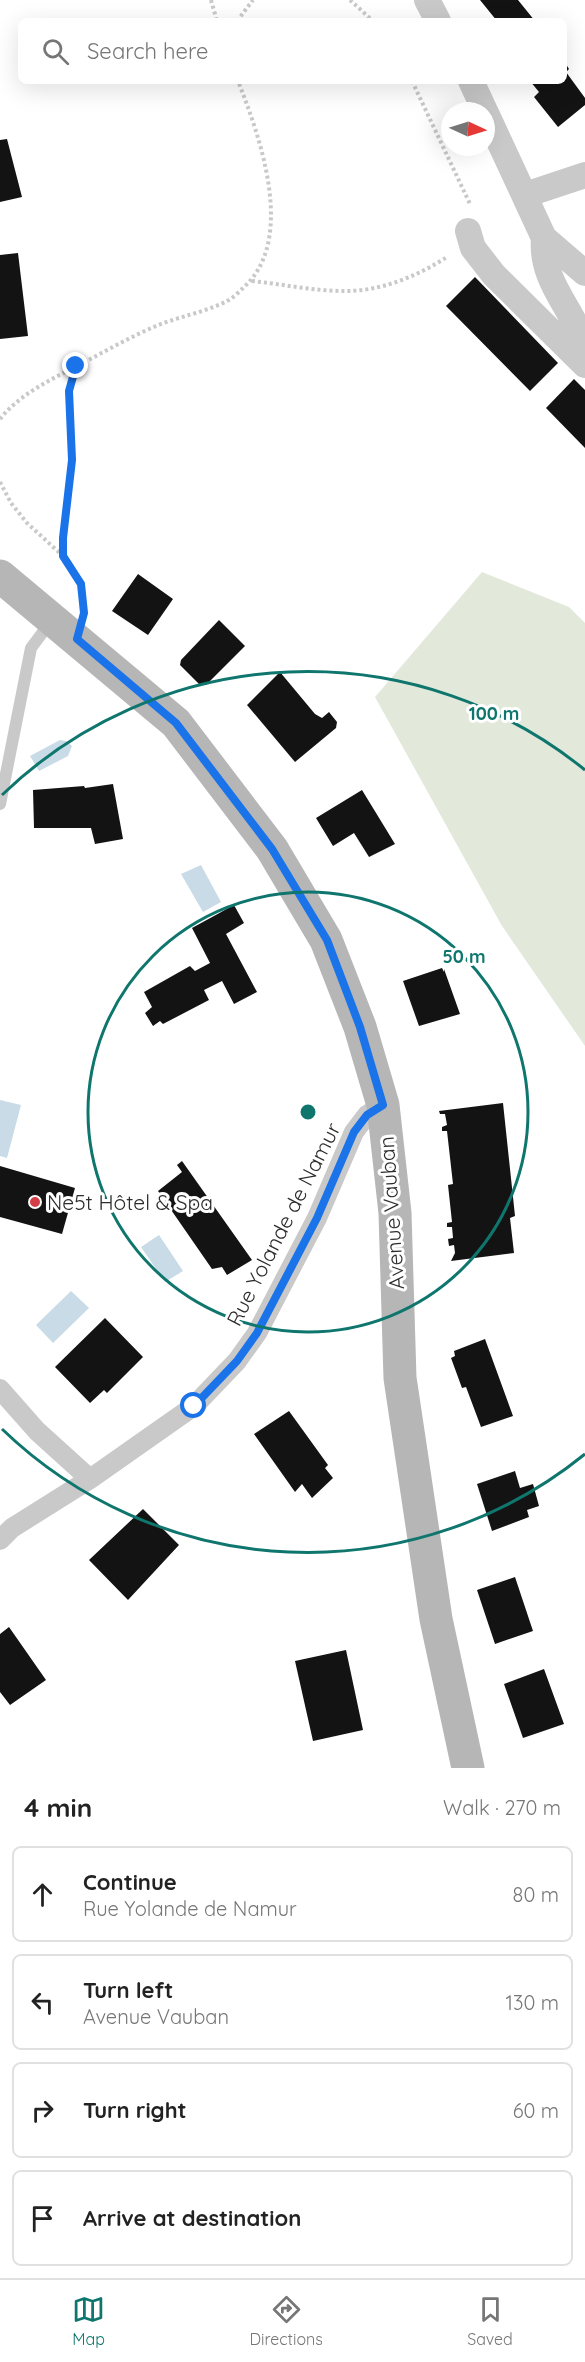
<!DOCTYPE html>
<meta charset="utf-8">
<style>
:root{--surface:#fff;--page:#f6f6f6;--text:#222;--muted:#767676;--line:#e0e0e0;--accent:#0f766e}
body{margin:0;font-family:Quicksand,sans-serif;background:var(--page);color:var(--text)}
.compass{position:absolute;left:441px;top:102px;width:54px;height:54px;border-radius:50%;background:var(--surface);box-shadow:0 6px 24px #0002;rotate:94deg}
.stop{position:absolute;width:18px;height:18px;margin:-14px;border:4px solid #1a73e8;border-radius:50%;background:#fff}
.stop.end{background:#1a73e8;border-color:#fff;box-shadow:0 2px 6px #0008}
.list{margin:0;padding:0;list-style:none}
h2{display:flex;justify-content:space-between;align-items:center;height:78px;margin:0;padding:0 24px;font-size:26px}
h2 small{font-size:20px;font-weight:400;color:var(--muted)}
.list li{display:grid;grid-template-columns:39px 1fr auto;gap:18px;align-items:center;box-sizing:border-box;height:96px;margin:0 12px 12px;padding:0 12px;border:2px solid var(--line);border-radius:9px}
.list b{display:block;font-size:22px;white-space:nowrap}
.list p{margin:0;font-size:20px;white-space:nowrap;color:var(--muted)}
.list em{font-size:20px;font-style:normal;color:var(--muted)}
.icon{flex:none;width:33px;height:33px;fill:none;stroke:currentColor;stroke-width:2;stroke-linecap:round;stroke-linejoin:round}
.map{position:relative;flex:none;width:585px;height:1768px;overflow:hidden}
.search{position:absolute;background:var(--surface);box-shadow:0 6px 24px #0002;left:18px;right:18px;top:18px;height:66px;display:flex;align-items:center;gap:15px;box-sizing:border-box;padding:0 21px;border-radius:9px;color:var(--muted);font-size:22px}
.sheet{height:510px;background:var(--surface)}
nav{display:flex;justify-content:space-around;align-items:center;box-sizing:border-box;height:84px;border-top:2px solid var(--line);background:var(--surface);font-size:16px;color:var(--muted)}
nav a{display:grid;justify-items:center;gap:3px}
nav .on{color:var(--accent)}
.map>svg:first-child{display:block}
.green{fill:#e2e9db}
.water{fill:#c8dbe7}
.building{fill:#131313}
.lines{fill:none;stroke-linecap:round;stroke-linejoin:round}
.path{stroke:#c9c9c9;stroke-width:4;stroke-dasharray:3 3;stroke-linecap:butt}
.service{stroke:#c9c9c9;stroke-width:12}
.pedestrian{stroke:#c9c9c9;stroke-width:20}
.minor{stroke:#c9c9c9;stroke-width:26}
.secondary{stroke:#b6b6b6;stroke-width:33}
.route{stroke:#1a73e8;stroke-width:8}
.ring{fill:none;stroke:#0f766e;stroke-width:3}
.poi-dot{fill:#d43e46;stroke:#fff;stroke-width:2}
.labels{text-anchor:middle;dominant-baseline:central;stroke-width:6;stroke-linejoin:round;paint-order:stroke}
.poi-label{font-size:21px;fill:#2c2c2c;stroke:#fff;text-anchor:start}
.street-label{font-size:21px;fill:#2c2c2c;stroke:#fff}
.centre{fill:#0f766e;stroke:#fff;stroke-width:3}
.ring-label{font-size:18px;text-anchor:middle;font-weight:bold;fill:#0f766e;stroke:#fff;stroke-width:6;stroke-linejoin:round;paint-order:stroke}
</style>
<div class="map">
<svg width="585" height="1768" viewBox="0 0 585 1768">
<rect width="100%" height="100%" fill="#fff"/>
<path class="green" d="M482,572L569,607L585,623V1046L502,926L375,697Z"/>
<path class="water" d="M60,740L66,741L72,746L68,756L39,771L30,756Z
M201,865L221,902L203,912L181,874Z
M0,1100L21,1105L7,1158L0,1156Z
M159,1235L183,1271L165,1282L141,1247Z
M71,1291L89,1308L53,1343L36,1325Z"/>
<path class="building" d="M480,0H518L535,21H497Z
M564,61L569,69L566,72L585,98V105L558,127L534,97L539,92L530,81H564Z
M7,139L22,197L0,202V140Z
M18,253L28,336L0,339V255Z
M475,277L558,363L530,391L446,306Z
M574,379L585,390V448L546,408Z
M138,574L173,599L148,635L112,611Z
M219,620L245,646L206,685H200L180,665L181,660Z
M280,672L315,714L322,718L329,712L337,722L336,728L295,762L247,705Z
M113,784L123,839L95,844L91,828H34L33,790L84,786L85,788Z
M362,790L395,844L369,857L354,833L333,846L316,818Z
M234,905L244,923L226,934L257,992L234,1004L222,981L204,990L209,1000L163,1024L160,1021L153,1026L145,1013L152,1007L144,992L190,966L195,971L210,963L192,928Z
M442,968L444,972V969L460,1014L419,1026L403,981Z
M503,1103L515,1216L510,1218L514,1253L451,1261L455,1253L454,1245L449,1246L448,1239L453,1238L452,1227H447V1223L452,1222L448,1185L453,1184L447,1131H442V1127L447,1125L445,1114H440L439,1111Z
M182,1161L252,1260L227,1275L222,1267L212,1269L158,1191L182,1172L177,1165Z
M0,1166L75,1188L62,1234L0,1217Z
M105,1318L143,1357L107,1393L104,1390L90,1403L55,1367Z
M485,1339L513,1416L481,1427L466,1387L462,1388L451,1358L455,1356L454,1351Z
M289,1411L328,1465L325,1468L333,1478L312,1498L302,1484L295,1492L254,1434Z
M515,1471L520,1488L533,1484L539,1506L527,1510L529,1517L492,1531L477,1484Z
M143,1509L179,1545L128,1600L89,1560Z
M515,1577L533,1631L495,1644L477,1590Z
M9,1627L46,1680L10,1705L0,1692V1634Z
M346,1650L363,1730L313,1741L295,1661Z
M544,1669L564,1724L523,1738L504,1684Z"/>
<g class="lines">
<path class="path" d="M211,0L217,21
M350,0L373,21
M237,21L253,0
M412,81L470,204
M252,281C282,284 313,291 343,291C379,292 418,276 447,257
M0,419C20,394 50,380 79,365C104,352 130,337 156,326C180,316 207,312 229,300C234,297 239,292 243,288C297,240 260,137 238,81
M0,482L11,503L27,523L63,556L81,584L83,604
M63,556V527L72,460L69,391L76,367"/>
<path class="service" d="M0,804L31,648L52,620"/>
<path class="pedestrian" d="M0,1389L37,1431L90,1479
M0,1540L12,1528L90,1479L194,1406L237,1361L257,1333L317,1218L354,1132L367,1115L383,1105"/>
<path class="minor" d="M427,0L438,21
M471,81L485,111
M486,113L544,238L585,273
M525,195L585,175
M468,231L473,248L494,275L585,365
M544,238C540,280 572,308 585,345"/>
<path class="secondary" d="M0,576L176,723L272,849L326,940L360,1027L383,1105L395,1213L400,1378L436,1619L468,1768"/>
</g>
<g class="lines">
<path class="route" d="M76,366L69,391L72,460L63,538V556L81,584L84,613L77,639L176,723L272,849L327,940L360,1027L383,1105L367,1115L354,1132L317,1218L257,1333L237,1361L194,1406"/>
</g>
<g class="ring">
<circle cx="308" cy="1112" r="220"/>
<path d="M585 1454A440 440 0 0 1 2 1429M2 795A440 440 0 0 1 585 770"/>
</g>
<circle class="poi-dot" cx="35" cy="1202" r="6"/>
<g class="labels">
<g class="poi-label">
<text x="47" y="1202">Ne5t Hôtel &amp; Spa</text>
</g>
<g class="street-label">
<text transform="translate(391 1213) rotate(-94)">Avenue Vauban</text>
<text transform="translate(283 1224) rotate(-63)">Rue Yolande de Namur</text>
</g>
</g>
<circle cx="308" cy="1112" r="9" class="centre"/>
<g class="ring-label">
<text x="494" y="720">100 m</text>
<text x="464" y="963">50 m</text>
</g>
</svg>
<svg class="compass" viewBox="-18 -18 36 36"><path d="M0-13l5 13h-10z" fill="#e53935"/><path d="M0 13l5-13h-10z" fill="#767676"/></svg>
<div class="stop" style="left:194px;top:1406px"></div>
<div class="stop end" style="left:76px;top:366px"></div>
<div class="search"><svg class="icon" aria-label="search" viewBox="0 0 24 24"><circle cx="10" cy="10" r="6"/><path d="M15 15l6 6"/></svg>Search here</div>
</div>
<section class="sheet">
<h2>4 min<small>Walk · 270 m</small></h2>
<ul class="list">
<li><svg class="icon" aria-label="ahead" viewBox="0 0 24 24"><path d="M12 20V5M6 11l6-6 6 6"/></svg><div><b>Continue</b><p>Rue Yolande de Namur</p></div><em>80 m</em></li>
<li><svg class="icon" aria-label="left" viewBox="0 0 24 24"><path d="M17 20v-9H6M10 6l-5 5 5 5"/></svg><div><b>Turn left</b><p>Avenue Vauban</p></div><em>130 m</em></li>
<li><svg class="icon" aria-label="right" viewBox="0 0 24 24"><path d="M7 20v-9h11M14 6l5 5-5 5"/></svg><div><b>Turn right</b></div><em>60 m</em></li>
<li><svg class="icon" aria-label="arrive" viewBox="0 0 24 24"><path d="M6 21V4h12l-3 4 3 4H6"/></svg><div><b>Arrive at destination</b></div></li>
</ul>
</section>
<nav>
<a class="on"><svg class="icon" aria-label="map" viewBox="0 0 24 24"><path d="M3 6l6-2 6 2 6-2v14l-6 2-6-2-6 2zM9 4v14M15 6v14"/></svg>Map</a>
<a><svg class="icon" aria-label="directions" viewBox="0 0 24 24"><path d="M12 3l9 9-9 9-9-9zM9 14v-3h6M13 9l2 2-2 2"/></svg>Directions</a>
<a><svg class="icon" aria-label="saved" viewBox="0 0 24 24"><path d="M7 4h10v16l-5-4-5 4z"/></svg>Saved</a>
</nav>
